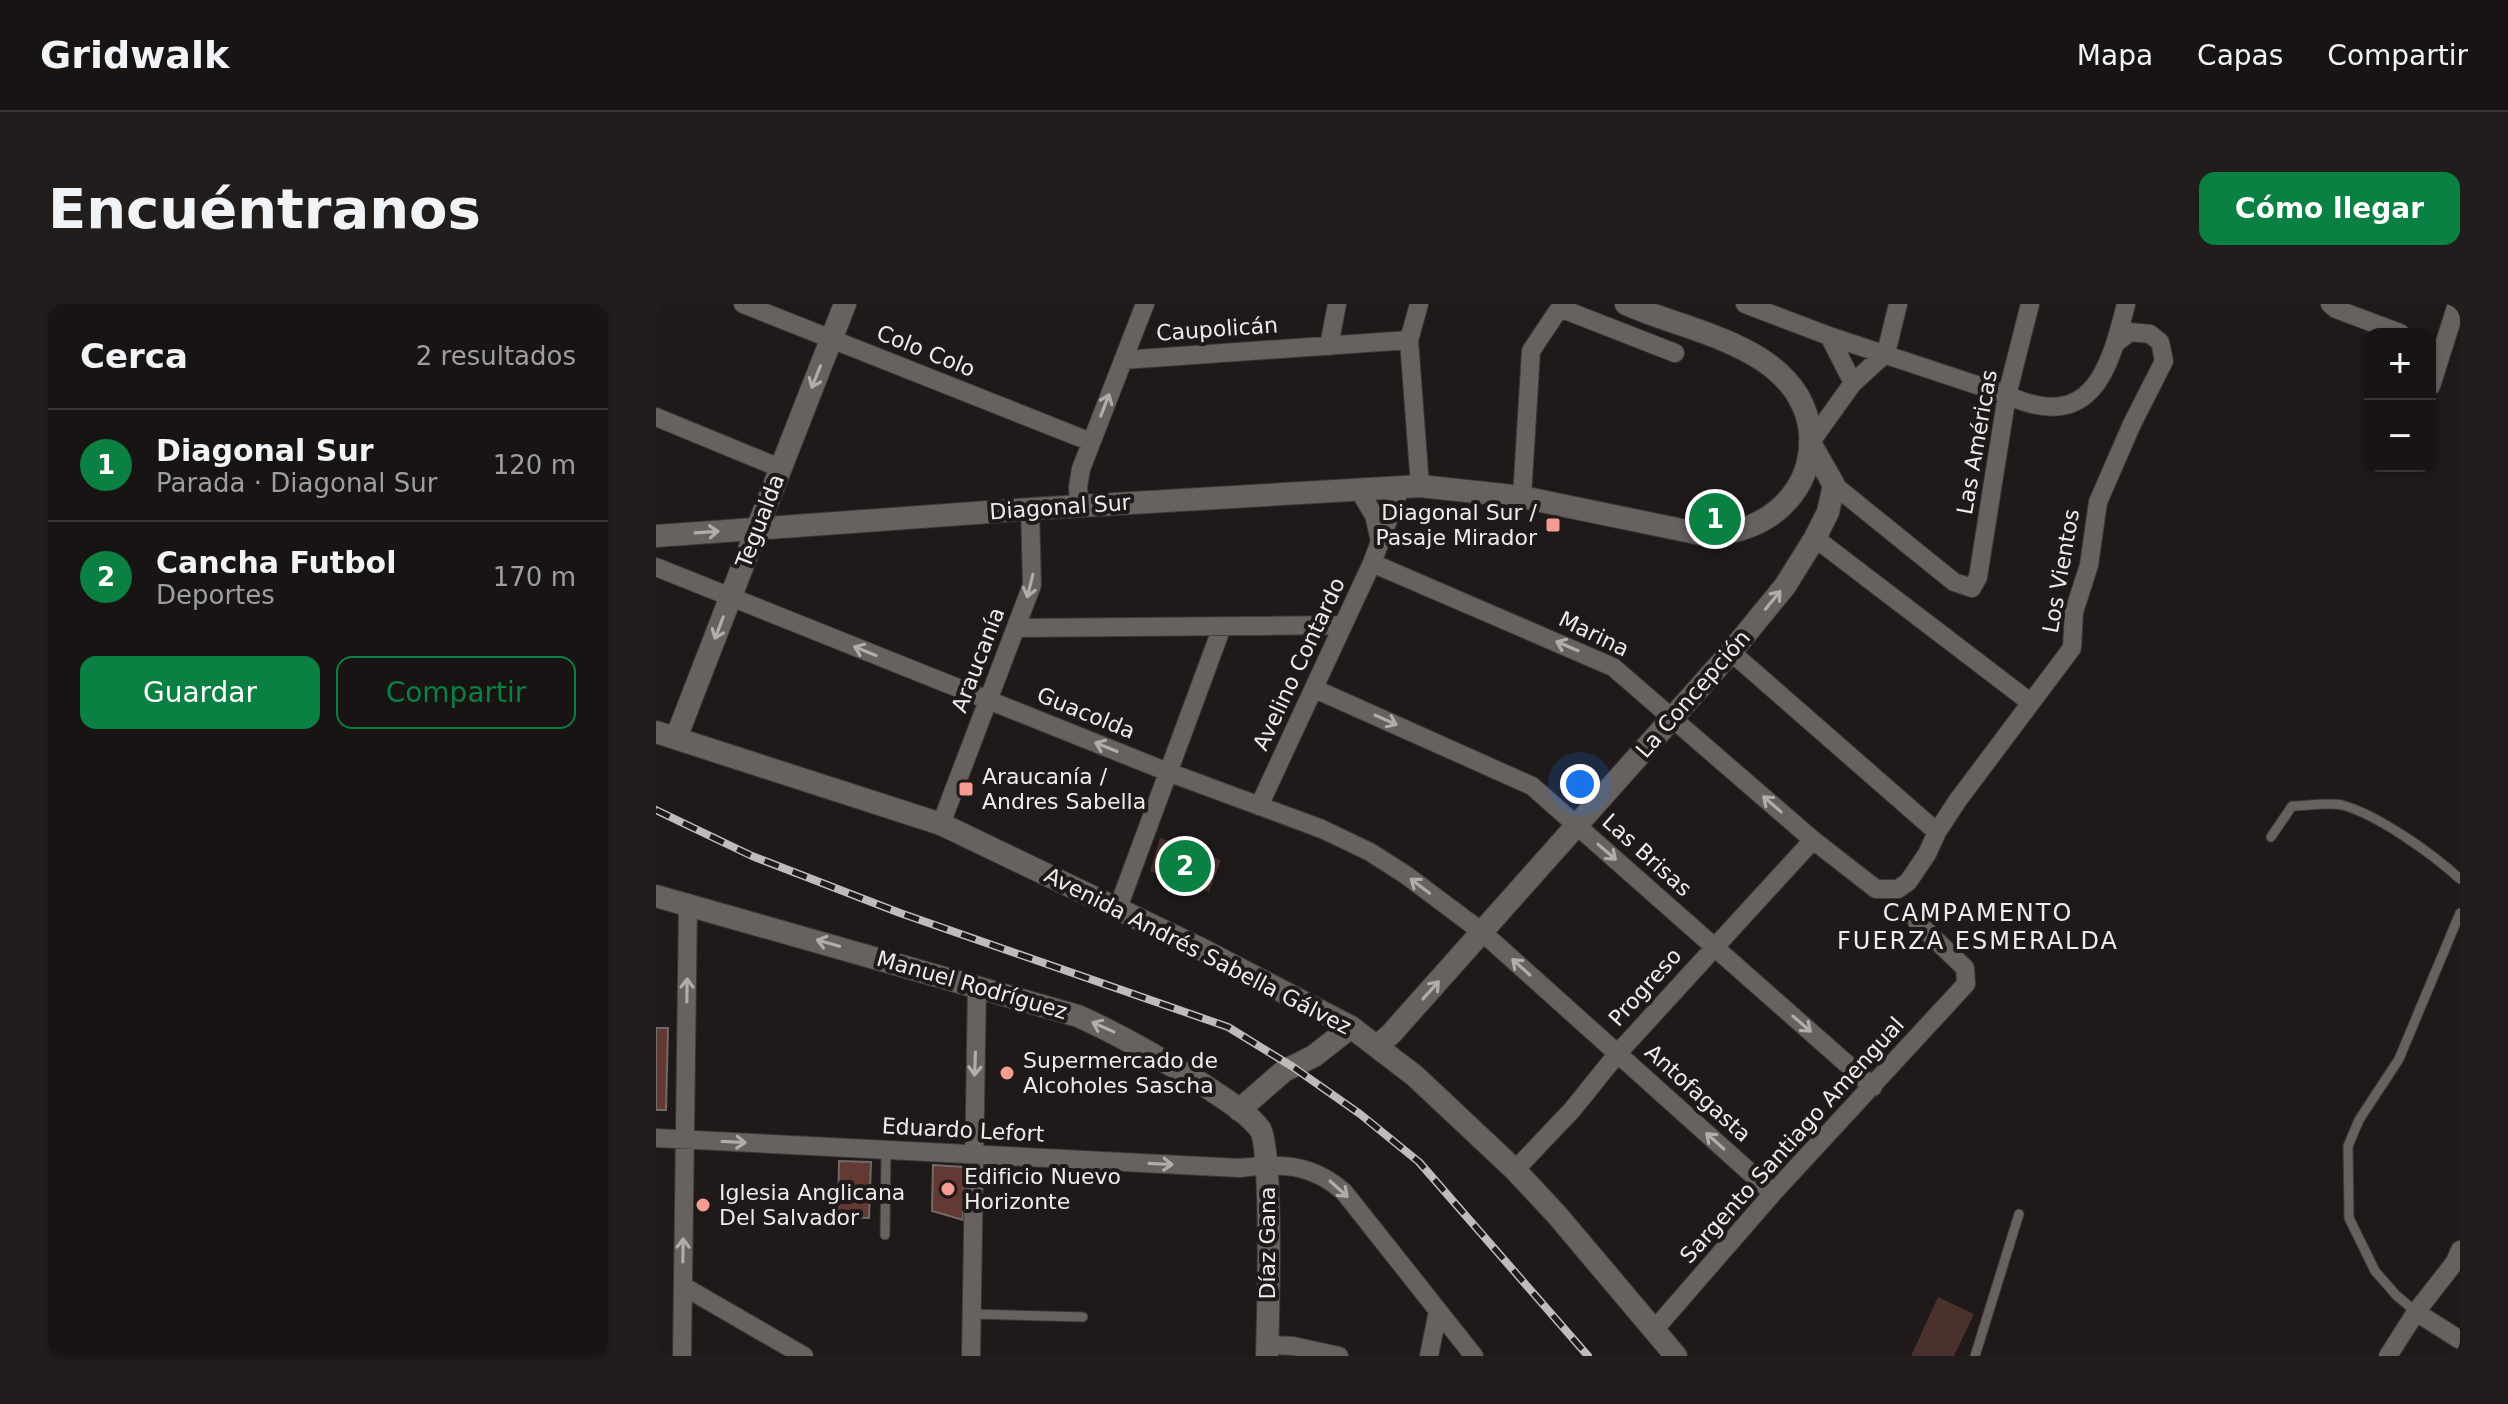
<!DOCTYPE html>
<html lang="es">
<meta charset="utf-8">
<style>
:root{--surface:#171413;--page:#201d1c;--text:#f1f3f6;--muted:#9e9ea0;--line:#363333;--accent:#0b8043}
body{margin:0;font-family:"DejaVu Sans",sans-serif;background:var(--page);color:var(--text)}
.controls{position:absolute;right:24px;top:24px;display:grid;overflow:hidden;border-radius:16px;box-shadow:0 2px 6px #0004}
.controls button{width:72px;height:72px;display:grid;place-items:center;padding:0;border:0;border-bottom:2px solid var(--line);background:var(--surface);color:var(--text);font:40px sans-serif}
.you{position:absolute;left:924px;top:480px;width:28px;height:28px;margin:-20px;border:6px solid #fff;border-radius:50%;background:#1a73e8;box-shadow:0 0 0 12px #1a73e833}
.badge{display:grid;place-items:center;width:52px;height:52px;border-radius:50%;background:var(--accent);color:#fff;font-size:26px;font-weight:700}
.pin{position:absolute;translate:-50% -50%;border:4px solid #fff;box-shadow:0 2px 8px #0006}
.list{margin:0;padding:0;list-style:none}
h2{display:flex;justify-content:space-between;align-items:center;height:104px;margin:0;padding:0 32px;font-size:34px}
h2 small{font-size:26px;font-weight:400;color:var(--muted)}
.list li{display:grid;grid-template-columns:52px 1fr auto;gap:24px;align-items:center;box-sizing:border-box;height:112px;padding:0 32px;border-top:2px solid var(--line)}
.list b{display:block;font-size:30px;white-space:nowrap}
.list p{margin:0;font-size:26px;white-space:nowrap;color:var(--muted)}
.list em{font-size:26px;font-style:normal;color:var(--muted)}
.actions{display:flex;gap:16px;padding:24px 32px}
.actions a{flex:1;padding:18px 0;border:2px solid var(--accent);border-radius:16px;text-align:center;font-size:28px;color:var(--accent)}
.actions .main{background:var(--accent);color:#fff}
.map{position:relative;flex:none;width:1804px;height:1052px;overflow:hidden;border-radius:16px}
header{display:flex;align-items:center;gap:48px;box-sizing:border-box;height:112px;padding:0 40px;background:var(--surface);border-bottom:2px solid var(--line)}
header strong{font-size:38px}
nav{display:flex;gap:44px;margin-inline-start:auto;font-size:28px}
.intro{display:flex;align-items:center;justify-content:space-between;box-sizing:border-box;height:192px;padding:0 48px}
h1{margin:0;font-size:56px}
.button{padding:20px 36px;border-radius:16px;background:var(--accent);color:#fff;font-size:28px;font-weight:700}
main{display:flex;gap:48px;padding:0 48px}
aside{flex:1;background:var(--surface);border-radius:16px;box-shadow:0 2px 6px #0004}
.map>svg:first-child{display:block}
.green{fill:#4b312d}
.building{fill:#643833;stroke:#706a69;stroke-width:2}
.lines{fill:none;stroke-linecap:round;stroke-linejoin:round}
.service-casing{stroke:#3c3838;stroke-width:11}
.minor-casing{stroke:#3c3838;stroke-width:20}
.tertiary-casing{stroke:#3c3838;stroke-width:24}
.secondary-casing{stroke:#3c3838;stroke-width:24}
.service{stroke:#676160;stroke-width:9}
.minor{stroke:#676160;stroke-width:18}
.tertiary{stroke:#676160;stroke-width:22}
.secondary{stroke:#676160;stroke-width:22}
.rail-casing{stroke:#bfbbbb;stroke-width:8}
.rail{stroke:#1f1a19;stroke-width:5;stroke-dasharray:15;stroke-linecap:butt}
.oneway{stroke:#b2adac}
.poi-dot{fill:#f59c92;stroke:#1f1a19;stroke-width:3}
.labels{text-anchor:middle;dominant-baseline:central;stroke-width:8;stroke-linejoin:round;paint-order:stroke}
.street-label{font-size:22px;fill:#efebeb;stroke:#1f1a19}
.poi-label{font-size:22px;fill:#efebeb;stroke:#1f1a19;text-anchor:start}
.neighbourhood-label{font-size:24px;letter-spacing:2px;fill:#efebeb;stroke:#1f1a19}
</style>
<header>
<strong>Gridwalk</strong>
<nav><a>Mapa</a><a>Capas</a><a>Compartir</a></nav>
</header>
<div class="intro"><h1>Encuéntranos</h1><a class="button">Cómo llegar</a></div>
<main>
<aside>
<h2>Cerca<small>2 resultados</small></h2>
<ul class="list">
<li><span class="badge">1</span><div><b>Diagonal Sur</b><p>Parada · Diagonal Sur</p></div><em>120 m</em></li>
<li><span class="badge">2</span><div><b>Cancha Futbol</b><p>Deportes</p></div><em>170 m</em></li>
</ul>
<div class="actions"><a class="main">Guardar</a><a>Compartir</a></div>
</aside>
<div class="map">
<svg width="1804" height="1052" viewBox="0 0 1804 1052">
<rect width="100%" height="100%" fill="#1f1a19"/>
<path class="green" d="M504,534L565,556L553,588L494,567Z
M1282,993L1318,1010L1298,1052H1255Z"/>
<path class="building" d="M0,724H12L10,806H0Z
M183,857L215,858L213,914L182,913Z
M277,861L308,863L307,916L276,907Z"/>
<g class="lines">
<defs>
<path id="service" d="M1615,533L1636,502C1651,502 1671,498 1686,501C1721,510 1778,551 1804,575
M229,931L230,846
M1760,1008L1740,991L1719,967L1693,914L1692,842L1703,816L1743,755L1804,609
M315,1010L427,1013
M1319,1052L1363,910"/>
<path id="minor" d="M87,0L435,138
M763,0L753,36L764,182
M1089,0L1173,32L1351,91C1434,129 1453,69 1470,0
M1674,0L1680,5L1744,29
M1173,32L1197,79
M673,42L681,0
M467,56L753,36
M1775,82L1801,0
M0,113L124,164
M1154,139L1197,79L1230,49L1242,0
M1178,181L1298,278L1316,284L1322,273L1351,91L1374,0
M702,185L718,211L724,237
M866,193L875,47L901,8L909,6L1019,49
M423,202L422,183L425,165L489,0
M1159,234L1374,398
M716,259L957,363L1157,536L1220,585H1242L1252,578L1271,550L1281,528L1302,496L1416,344L1418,308L1433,261L1442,198L1476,120L1508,57L1504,38L1494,30L1474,28L1460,39
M0,263L512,468L666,525L714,548L750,571L826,628L1117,889
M361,324L687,321
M1075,348L1281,528
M659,385L876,482L1217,783
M603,502L716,259L745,182
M285,520L376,281L374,205
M462,604L566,323
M0,834L583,864C624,859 655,859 688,888L818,1052
M859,866L916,806L962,749L1157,536
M27,982L148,1052
M1760,1008L1804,1036
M998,1026L1117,889L1310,680L1309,664L1261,618
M611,1041L637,1042L683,1052
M26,1052L32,599
M315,1052L321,682
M773,1052L782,1007
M1732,1052L1760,1008L1799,958L1804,946"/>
<path id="tertiary" d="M101,225L189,0
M0,592L422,712C467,732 509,757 551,783C568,795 591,808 604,825C617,844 612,1018 611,1052
M721,742L735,730L1075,348L1129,282L1159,234L1172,208L1178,181L1154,139
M583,806L628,767L658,752L695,723"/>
<path id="secondary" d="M0,232L374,205L764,182L866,193L1045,230C1079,232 1115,219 1136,191C1150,174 1156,150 1154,128C1144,42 1034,29 970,0
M0,428L285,520L545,645L695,723L759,772L859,866L901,911L1020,1052
M20,434L101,225"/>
</defs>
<use href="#service" class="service-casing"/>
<use href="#minor" class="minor-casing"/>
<use href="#tertiary" class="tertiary-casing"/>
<use href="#secondary" class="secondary-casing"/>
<use href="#service" class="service"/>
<use href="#minor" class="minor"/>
<use href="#tertiary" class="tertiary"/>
<use href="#secondary" class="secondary"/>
<defs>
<path id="rail" d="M0,506L96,552L244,609L572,723L637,763L704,810L763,858L932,1052"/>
</defs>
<use href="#rail" class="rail-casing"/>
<use href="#rail" class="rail"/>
</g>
<defs><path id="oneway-shaft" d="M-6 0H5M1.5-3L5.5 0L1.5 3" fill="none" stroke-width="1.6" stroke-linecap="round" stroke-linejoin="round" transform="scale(2)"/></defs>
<g class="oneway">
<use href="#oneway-shaft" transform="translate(160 73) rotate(112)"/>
<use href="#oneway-shaft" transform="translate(449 101) rotate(-69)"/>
<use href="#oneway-shaft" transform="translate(51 228) rotate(-4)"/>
<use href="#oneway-shaft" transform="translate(374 282) rotate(104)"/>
<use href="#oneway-shaft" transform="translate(1117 296) rotate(-51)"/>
<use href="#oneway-shaft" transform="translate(63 324) rotate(111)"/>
<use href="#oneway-shaft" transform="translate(911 342) rotate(-157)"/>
<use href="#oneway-shaft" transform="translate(209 347) rotate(-158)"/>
<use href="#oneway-shaft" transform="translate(730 416) rotate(24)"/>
<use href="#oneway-shaft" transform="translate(450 443) rotate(-158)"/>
<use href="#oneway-shaft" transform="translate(1116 500) rotate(-139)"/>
<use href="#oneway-shaft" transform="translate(951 548) rotate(41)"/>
<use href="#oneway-shaft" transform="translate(764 582) rotate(-143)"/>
<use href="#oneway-shaft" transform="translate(172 639) rotate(-164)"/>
<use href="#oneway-shaft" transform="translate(865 663) rotate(-138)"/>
<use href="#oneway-shaft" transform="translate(31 686) rotate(-89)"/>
<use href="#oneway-shaft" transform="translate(775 686) rotate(-48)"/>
<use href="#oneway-shaft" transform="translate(1146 720) rotate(41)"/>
<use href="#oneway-shaft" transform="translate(447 723) rotate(-156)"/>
<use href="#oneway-shaft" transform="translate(319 760) rotate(92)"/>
<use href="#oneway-shaft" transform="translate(1059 837) rotate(-138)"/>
<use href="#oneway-shaft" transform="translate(78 838) rotate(3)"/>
<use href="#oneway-shaft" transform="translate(505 860) rotate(3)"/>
<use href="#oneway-shaft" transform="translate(683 885) rotate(42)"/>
<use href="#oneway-shaft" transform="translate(27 946) rotate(-89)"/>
</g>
<g class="poi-dot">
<rect x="889" y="213" width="16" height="16" rx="4"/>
<rect x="302" y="477" width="16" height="16" rx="4"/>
<circle cx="351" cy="769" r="8"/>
<circle cx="292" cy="885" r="8"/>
<circle cx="47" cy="901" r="8"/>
</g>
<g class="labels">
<g class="street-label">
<text transform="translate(561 25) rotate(-4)">Caupolicán</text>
<text transform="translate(270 47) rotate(22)">Colo Colo</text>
<text transform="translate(1321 138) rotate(-80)">Las Américas</text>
<text transform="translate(404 203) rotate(-4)">Diagonal Sur</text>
<text transform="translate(104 217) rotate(-69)">Tegualda</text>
<text transform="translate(1405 267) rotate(-80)">Los Vientos</text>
<text transform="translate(938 330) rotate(26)">Marina</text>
<text transform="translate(322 356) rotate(-69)">Araucanía</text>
<text transform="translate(643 360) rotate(-65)">Avelino Contardo</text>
<text transform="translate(1037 390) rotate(-49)">La Concepción</text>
<text transform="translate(430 409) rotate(22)">Guacolda</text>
<text transform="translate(991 551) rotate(42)">Las Brisas</text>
<text transform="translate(542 647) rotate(27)">Avenida Andrés Sabella Gálvez</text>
<text transform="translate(316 681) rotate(16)">Manuel Rodríguez</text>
<text transform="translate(989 683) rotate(-48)">Progreso</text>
<text transform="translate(1042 789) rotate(42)">Antofagasta</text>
<text transform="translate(307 826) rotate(3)">Eduardo Lefort</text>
<text transform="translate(1136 836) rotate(-48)">Sargento Santiago Amengual</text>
<text transform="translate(611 939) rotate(-90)">Díaz Gana</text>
</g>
<g class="poi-label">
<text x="881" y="208" text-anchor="end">Diagonal Sur /<tspan x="881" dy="25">Pasaje Mirador</tspan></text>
<text x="326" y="472">Araucanía /<tspan x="326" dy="25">Andres Sabella</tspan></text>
<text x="367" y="756">Supermercado de<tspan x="367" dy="25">Alcoholes Sascha</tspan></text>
<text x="308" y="872">Edificio Nuevo<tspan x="308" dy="25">Horizonte</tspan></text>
<text x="63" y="888">Iglesia Anglicana<tspan x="63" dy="25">Del Salvador</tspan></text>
</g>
<g class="neighbourhood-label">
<text x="1322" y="609">CAMPAMENTO<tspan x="1322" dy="28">FUERZA ESMERALDA</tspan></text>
</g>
</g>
</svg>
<div class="controls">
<button>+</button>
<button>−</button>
</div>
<div class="you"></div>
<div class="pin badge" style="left:1059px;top:215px">1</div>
<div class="pin badge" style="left:529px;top:562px">2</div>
</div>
</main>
